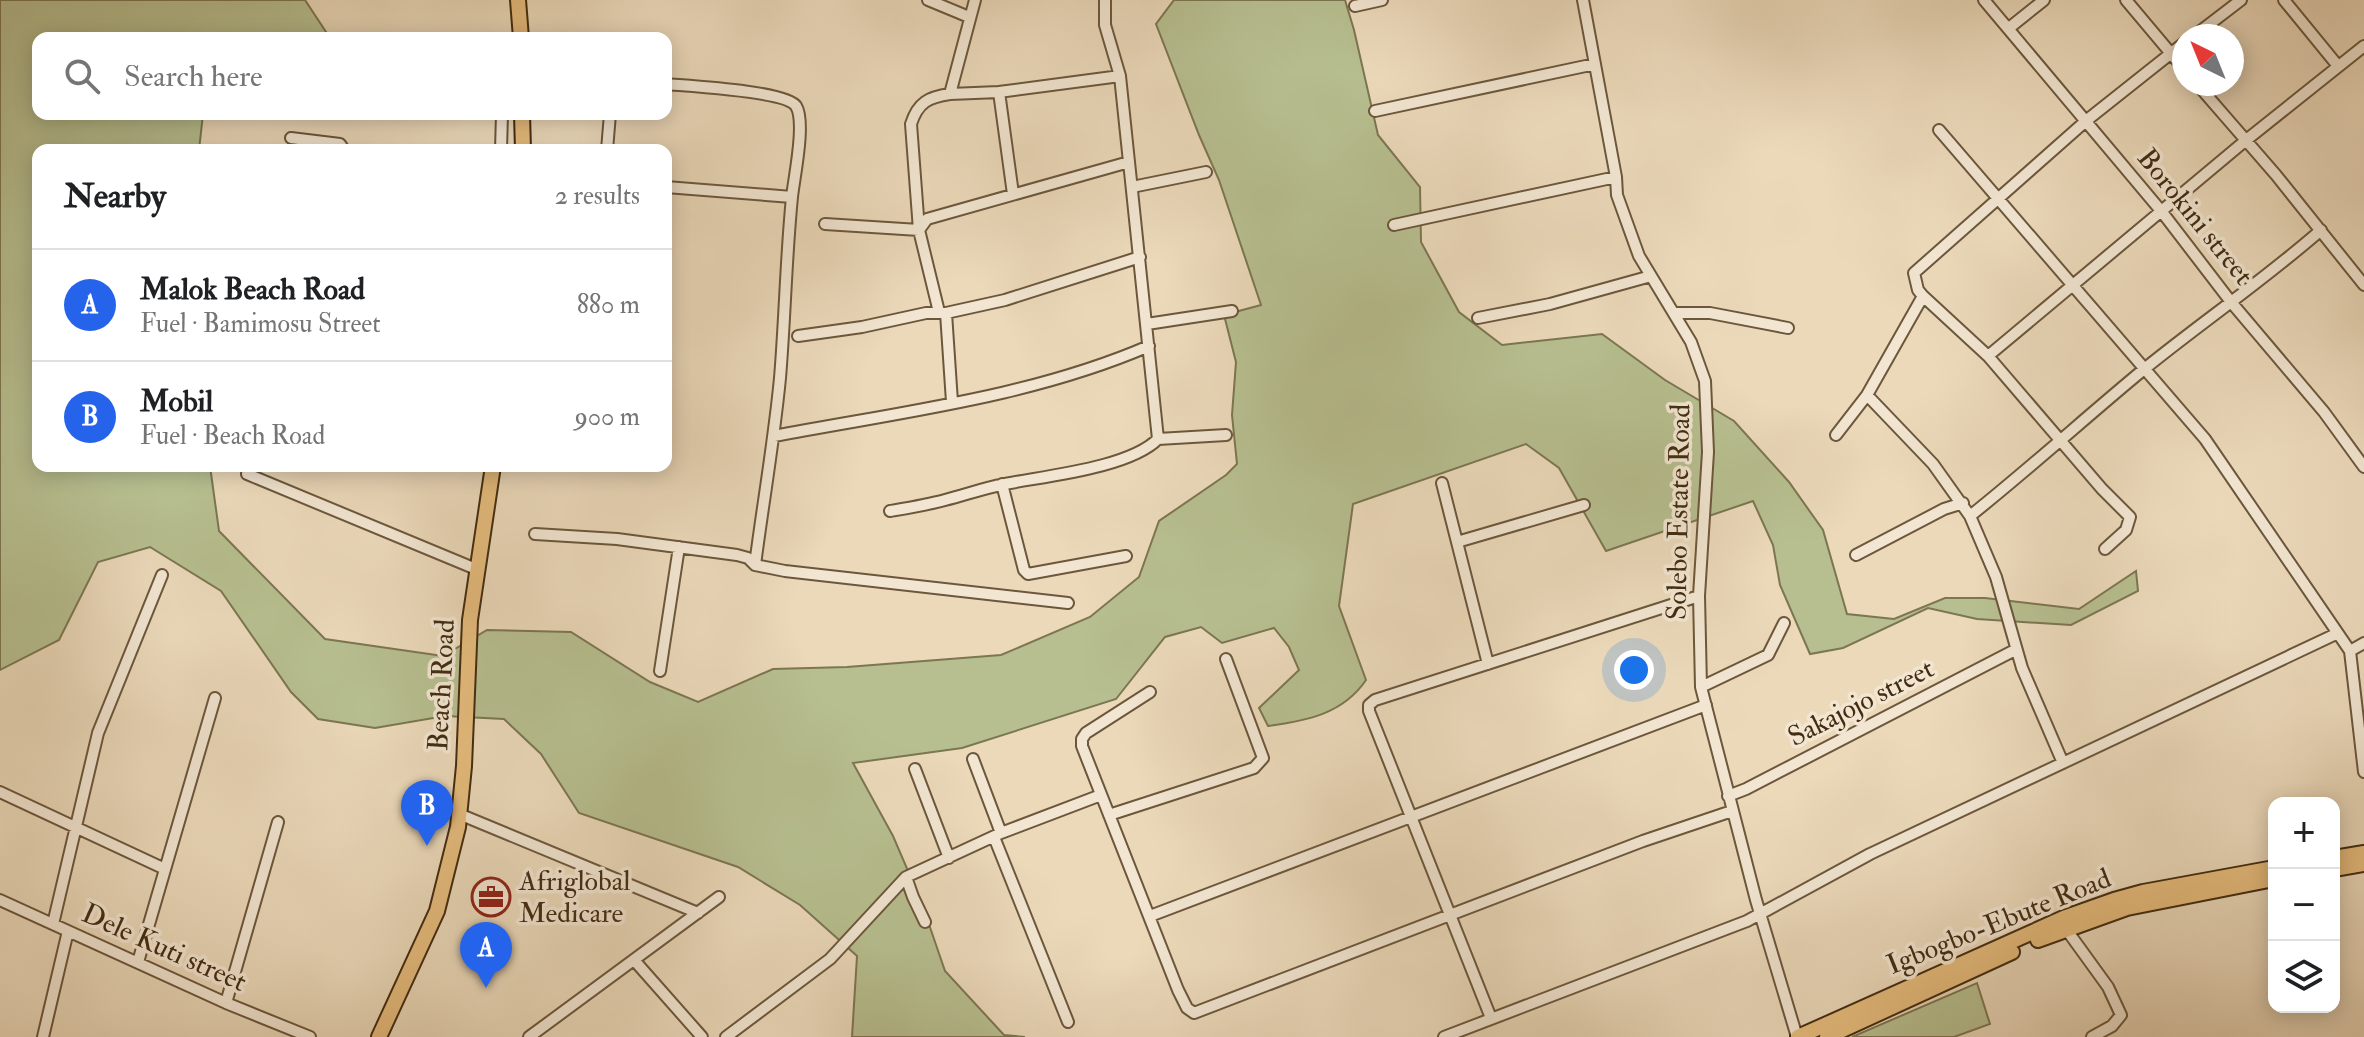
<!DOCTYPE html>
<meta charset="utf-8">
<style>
:root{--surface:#fff;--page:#f6f6f6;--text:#202124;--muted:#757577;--line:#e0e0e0;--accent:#2563eb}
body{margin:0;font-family:"IM FELL Double Pica",serif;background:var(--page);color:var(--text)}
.controls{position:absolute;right:24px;bottom:24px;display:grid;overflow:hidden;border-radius:16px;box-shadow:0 4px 20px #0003}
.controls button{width:72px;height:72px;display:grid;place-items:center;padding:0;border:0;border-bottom:2px solid var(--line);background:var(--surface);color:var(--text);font:40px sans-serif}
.compass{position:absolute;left:2172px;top:24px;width:72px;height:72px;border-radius:50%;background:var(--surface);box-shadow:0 4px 20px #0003;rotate:317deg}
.you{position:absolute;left:1634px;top:670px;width:28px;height:28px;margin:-20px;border:6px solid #fff;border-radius:50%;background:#1a73e8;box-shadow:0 0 0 12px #1a73e833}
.badge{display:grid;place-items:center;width:52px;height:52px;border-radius:50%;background:var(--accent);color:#fff;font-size:26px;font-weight:700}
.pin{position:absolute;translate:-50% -66px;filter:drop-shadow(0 2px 4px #0008)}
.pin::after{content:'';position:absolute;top:42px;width:28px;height:24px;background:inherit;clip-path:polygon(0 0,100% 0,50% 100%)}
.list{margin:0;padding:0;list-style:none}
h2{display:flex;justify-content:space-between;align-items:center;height:104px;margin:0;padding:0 32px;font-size:34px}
h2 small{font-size:26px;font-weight:400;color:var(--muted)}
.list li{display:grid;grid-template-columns:52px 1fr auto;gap:24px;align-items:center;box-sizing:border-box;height:112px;padding:0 32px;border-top:2px solid var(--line)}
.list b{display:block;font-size:30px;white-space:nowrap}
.list p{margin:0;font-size:26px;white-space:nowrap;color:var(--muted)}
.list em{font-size:26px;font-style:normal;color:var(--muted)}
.icon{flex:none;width:44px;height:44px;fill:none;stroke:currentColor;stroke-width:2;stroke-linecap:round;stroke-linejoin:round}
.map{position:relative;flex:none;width:2364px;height:1037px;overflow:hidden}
.search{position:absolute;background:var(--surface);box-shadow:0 4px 20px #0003;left:32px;top:32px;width:640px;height:88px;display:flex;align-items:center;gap:20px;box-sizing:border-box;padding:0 28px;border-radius:16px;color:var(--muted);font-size:30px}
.panel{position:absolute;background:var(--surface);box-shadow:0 4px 20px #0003;left:32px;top:144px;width:640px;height:328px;border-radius:16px}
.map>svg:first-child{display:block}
.green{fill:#b7bf90;stroke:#7c7651;stroke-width:2}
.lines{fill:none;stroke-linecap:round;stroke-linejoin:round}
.minor-casing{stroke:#6c573c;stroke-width:14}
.major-casing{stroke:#422c12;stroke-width:18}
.minor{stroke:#f2e6d2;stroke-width:10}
.major{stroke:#e6bc7d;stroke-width:14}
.labels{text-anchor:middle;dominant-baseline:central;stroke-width:7;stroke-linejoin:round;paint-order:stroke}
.street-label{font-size:28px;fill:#422c12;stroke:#f2e6d2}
.poi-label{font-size:28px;fill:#422c12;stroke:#f2e6d2;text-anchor:start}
</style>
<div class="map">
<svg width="2364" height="1037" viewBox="0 0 2364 1037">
<rect width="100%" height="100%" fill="#ebd9ba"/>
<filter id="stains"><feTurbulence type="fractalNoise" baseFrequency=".0025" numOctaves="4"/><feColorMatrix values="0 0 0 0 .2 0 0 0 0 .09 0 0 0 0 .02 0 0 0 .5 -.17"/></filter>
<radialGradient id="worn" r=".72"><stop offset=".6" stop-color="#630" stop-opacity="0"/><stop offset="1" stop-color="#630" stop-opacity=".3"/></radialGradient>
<path class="green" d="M0,0H305L330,38H38V114H203L199,150H38V466H210L219,531L325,639L443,656L487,630L571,632L650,682L698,702L773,669L847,667L1001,655L1090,617L1139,577L1159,521L1226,475L1237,464L1232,415L1236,362L1224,315L1261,305L1219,180L1199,135L1156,24L1174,0H1345L1354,30L1378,135L1420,187L1421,242L1459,312L1502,345L1602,334L1665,380L1734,421L1789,482L1823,530L1847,614L1894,619L1945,598H1985L2079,609L2136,571L2138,591L2071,625L1977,619L1928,608L1843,648L1810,654L1780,585L1773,545L1753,501L1606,551L1559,468L1526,444L1353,504L1339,606L1366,680C1343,714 1306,721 1268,726L1259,708L1299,670L1289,647L1274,628L1222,643L1201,627L1165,637L1116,699L962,748L853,763L893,836L921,901L945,971L1004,1035L1025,1037H852L857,956L800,905L738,867L579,813L541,754L504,719L445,716L375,728L318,719L291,692L221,591L150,547L98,562L59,640L0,670Z
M1977,983L1990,1024L1954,1037H1852Z"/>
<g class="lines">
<defs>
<path id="minor" d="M928,0L969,17
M975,0L950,94L999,92L1120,76
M1583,0L1616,177L1617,195L1639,256L1691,342L1705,381L1708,452L1699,596L1701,687L1756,900L1797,1037
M1984,0L2162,212L2231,302L2324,412L2364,467
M2126,0L2184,69
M2284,0L2338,66
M1355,6L1382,0
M2009,28L2044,0
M2194,36L2241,0
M666,84C688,86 786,91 796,106C806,122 794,178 792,197C786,257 785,318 780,378C774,441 763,503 755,565
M2197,84L2276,175L2364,285
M999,92L1013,194
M1375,111L1595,64
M1939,130L2205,439L2350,651L2364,772
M291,138L340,144L344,150
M501,150L502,114
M607,150L610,114
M666,187L792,197
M1132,187L1206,172
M825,224L919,230L911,124C918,102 929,97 950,94
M1394,225L1616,177
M939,312L919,230L927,219L1129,162
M1674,313H1710L1788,328
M1478,318L1550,304L1651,276
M1147,324L1232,311
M798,336L862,327L926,313H944
M1988,356L2245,141L2364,46
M1867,395L1933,464L1970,516L1996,577L2022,668L2063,763
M952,402L946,313L1005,300L1140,257
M1836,435L1867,395L1923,296
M774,436C900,412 1031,397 1149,346
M1158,439L1226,435
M247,474L476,569
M1442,483L1488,664
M1002,484L1024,570L1028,574L1126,556
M890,511C908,508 927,505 945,500C965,495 984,488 1005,484C1045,476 1129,468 1158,439L1120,76L1105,25V0
M1970,516C2029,469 2085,418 2143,370C2202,322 2264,280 2321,230
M535,534L617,539L737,555L748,558L755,565L785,571L1068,603
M1457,542L1584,505
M2105,549L2126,530L2130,517L2102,489L1988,356L1923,296L1918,290L1914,273L2087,120L2184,43
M1856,555L1944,509L1963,503
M2350,651L2364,643
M660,671L679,547
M1701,687L1768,655L1784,623
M1150,692L1086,733L1082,739V746L1178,990L1187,1008L1194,1013L1643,841L1732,811
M973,759L1001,833
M915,769L949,858
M0,792L165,869
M1728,796L1746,789L2015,650
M459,814L698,913
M1109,815L1254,768L1263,758L1226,659
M994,837L1068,1022
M906,877L913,897L925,922
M0,900L226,1003L310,1037
M1150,916L1706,705
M53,924L98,733L162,575
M2066,929L2108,987L2121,1015L2112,1026L2092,1037
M634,960L702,1037
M138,962L215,698
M226,1003L278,822
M1491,1018L1369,711V705L1375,700L1699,596
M43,1037L68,931
M529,1037L719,897
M726,1037L830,959L906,877L1001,833L1101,795
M1444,1037L1747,921L1870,854L2336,634"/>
<path id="major" d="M518,0L521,38
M522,114L523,150
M2334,858L2364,853
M2334,869L2364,864
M2038,940L2127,908L2274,879
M379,1037L437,911L458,827L464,766L470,620L493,466
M1798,1037L2066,917L2114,900L2143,892L2274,868
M1827,1037L2012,952"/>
</defs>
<use href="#minor" class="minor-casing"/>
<use href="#major" class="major-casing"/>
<use href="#minor" class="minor"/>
<use href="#major" class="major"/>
</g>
<defs>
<symbol id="office-ring" viewBox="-11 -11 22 22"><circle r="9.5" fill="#f2e6d2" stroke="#8f2418" stroke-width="1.5"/><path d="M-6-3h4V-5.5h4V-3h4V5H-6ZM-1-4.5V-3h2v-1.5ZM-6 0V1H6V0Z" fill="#8f2418"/></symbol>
</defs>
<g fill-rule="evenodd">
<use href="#office-ring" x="469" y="875" width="44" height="44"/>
</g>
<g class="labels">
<g class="street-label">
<text transform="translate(2195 217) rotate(51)">Borokini street</text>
<text transform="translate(1679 512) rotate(-89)">Solebo Estate Road</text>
<text transform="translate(442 685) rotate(-87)">Beach Road</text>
<text transform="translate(1861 703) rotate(-27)">Sakajojo street</text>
<text transform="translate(1999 922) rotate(-22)">Igbogbo-Ebute Road</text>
<text transform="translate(164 948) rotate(24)">Dele Kuti street</text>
</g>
<g class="poi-label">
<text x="519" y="881">Afriglobal<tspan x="519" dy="32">Medicare</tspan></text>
</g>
</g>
<rect width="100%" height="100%" filter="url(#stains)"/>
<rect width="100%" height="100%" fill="url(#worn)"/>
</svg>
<div class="controls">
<button>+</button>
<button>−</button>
<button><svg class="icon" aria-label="layers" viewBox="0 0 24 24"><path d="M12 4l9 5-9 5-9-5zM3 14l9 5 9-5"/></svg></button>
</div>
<svg class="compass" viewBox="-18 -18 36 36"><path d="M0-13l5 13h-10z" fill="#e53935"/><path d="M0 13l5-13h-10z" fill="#757577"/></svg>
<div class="you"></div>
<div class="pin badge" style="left:486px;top:988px">A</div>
<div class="pin badge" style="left:427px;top:846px">B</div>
<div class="search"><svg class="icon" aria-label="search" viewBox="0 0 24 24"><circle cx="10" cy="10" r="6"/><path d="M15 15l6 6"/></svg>Search here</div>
<section class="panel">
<h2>Nearby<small>2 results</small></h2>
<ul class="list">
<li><span class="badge">A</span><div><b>Malok Beach Road</b><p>Fuel · Bamimosu Street</p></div><em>880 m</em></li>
<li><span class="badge">B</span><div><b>Mobil</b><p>Fuel · Beach Road</p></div><em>900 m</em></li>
</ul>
</section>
</div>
